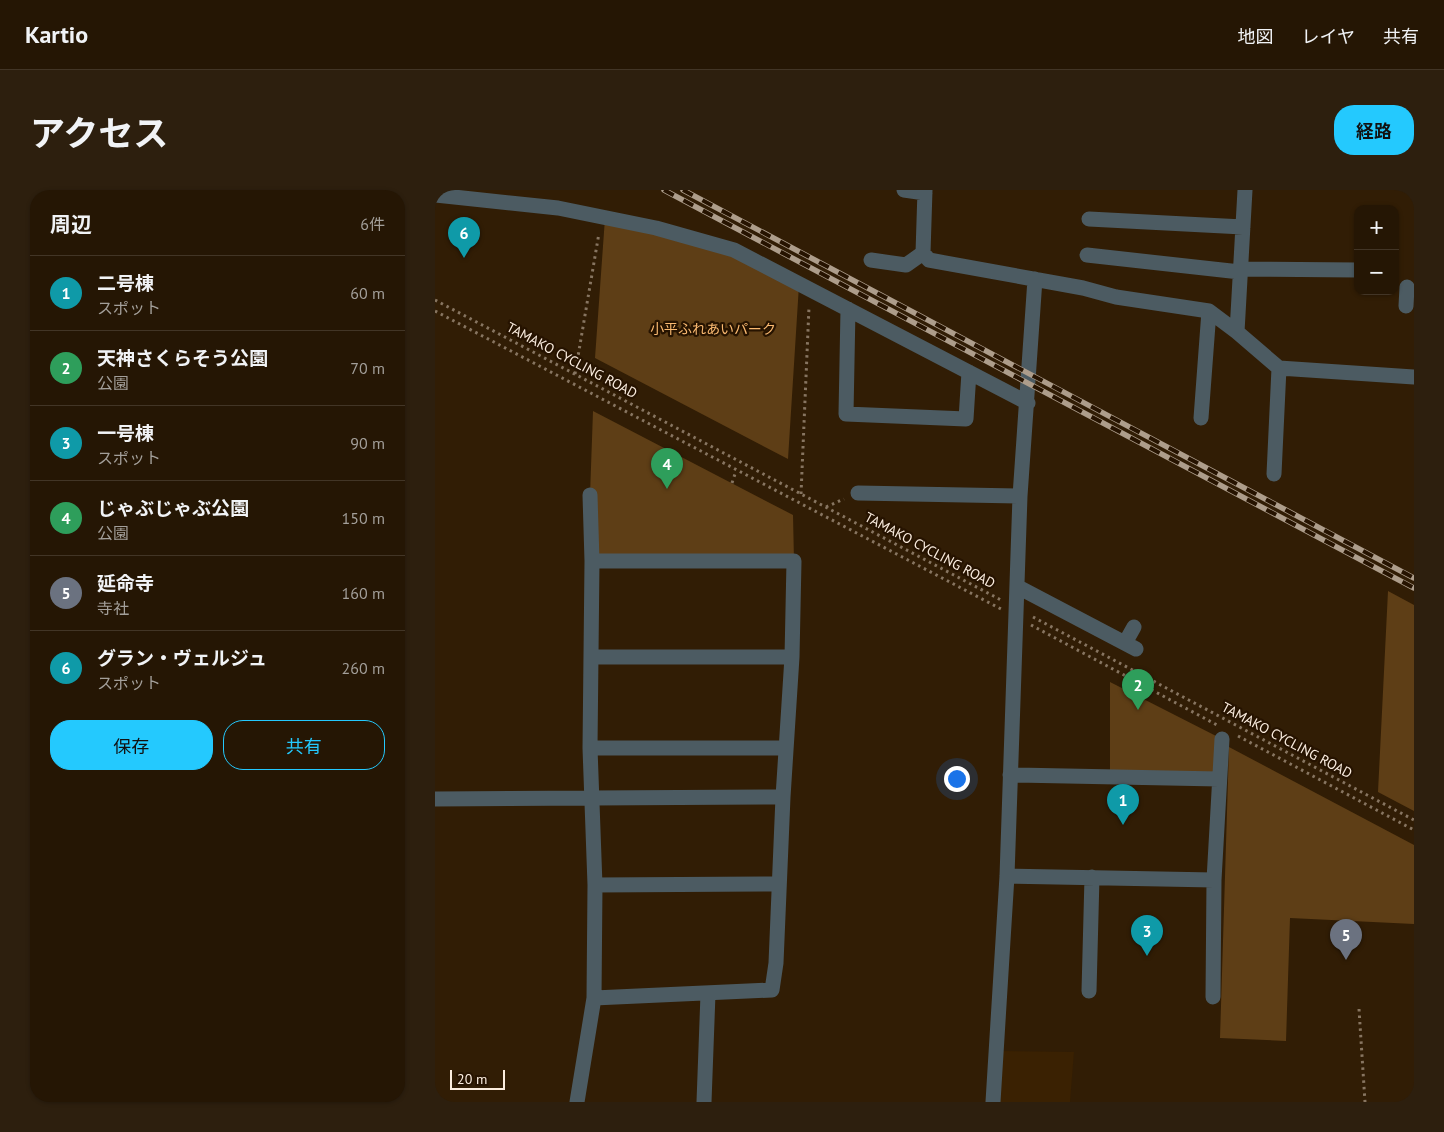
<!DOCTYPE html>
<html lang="ja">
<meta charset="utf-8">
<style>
:root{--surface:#251604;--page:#2d1f0e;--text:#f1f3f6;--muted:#a39f9a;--line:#423526;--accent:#24c9fe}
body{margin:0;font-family:"PT Sans","Noto Sans JP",sans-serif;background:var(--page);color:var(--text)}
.controls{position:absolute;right:15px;top:15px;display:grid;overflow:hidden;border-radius:10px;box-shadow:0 1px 4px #0004}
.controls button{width:45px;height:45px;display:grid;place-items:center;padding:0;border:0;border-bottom:1px solid var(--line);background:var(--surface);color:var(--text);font:25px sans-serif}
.scale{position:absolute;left:15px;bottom:12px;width:55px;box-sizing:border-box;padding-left:5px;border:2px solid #fbeddf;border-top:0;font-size:14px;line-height:18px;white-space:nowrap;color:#fbeddf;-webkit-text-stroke:4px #261300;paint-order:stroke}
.you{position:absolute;left:521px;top:588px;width:18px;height:18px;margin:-12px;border:4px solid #fff;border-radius:50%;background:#1a73e8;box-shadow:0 0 0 8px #1a73e833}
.badge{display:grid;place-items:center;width:32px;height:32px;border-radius:50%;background:var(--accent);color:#fff;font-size:16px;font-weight:700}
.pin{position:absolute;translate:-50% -41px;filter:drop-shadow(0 1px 2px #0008)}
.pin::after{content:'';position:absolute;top:26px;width:18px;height:15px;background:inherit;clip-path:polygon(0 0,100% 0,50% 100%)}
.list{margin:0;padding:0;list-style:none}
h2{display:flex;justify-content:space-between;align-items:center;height:65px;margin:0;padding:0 20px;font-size:21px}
h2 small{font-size:16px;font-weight:400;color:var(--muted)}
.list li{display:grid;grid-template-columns:32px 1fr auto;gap:15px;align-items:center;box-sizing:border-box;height:75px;padding:0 20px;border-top:1px solid var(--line)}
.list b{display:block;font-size:19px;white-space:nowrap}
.list p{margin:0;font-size:16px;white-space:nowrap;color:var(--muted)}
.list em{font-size:16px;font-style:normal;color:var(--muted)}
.actions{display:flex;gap:10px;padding:15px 20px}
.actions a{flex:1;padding:11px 0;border:1px solid var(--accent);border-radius:20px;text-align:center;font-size:18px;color:var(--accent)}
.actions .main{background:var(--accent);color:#111}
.map{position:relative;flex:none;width:979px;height:912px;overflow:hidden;border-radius:20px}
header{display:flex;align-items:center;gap:30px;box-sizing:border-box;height:70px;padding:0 25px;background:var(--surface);border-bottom:1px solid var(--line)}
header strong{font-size:24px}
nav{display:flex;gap:28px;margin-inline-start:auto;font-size:18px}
.intro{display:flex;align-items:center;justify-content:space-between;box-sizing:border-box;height:120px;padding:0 30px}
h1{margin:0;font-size:35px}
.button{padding:12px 22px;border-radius:20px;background:var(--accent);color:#111;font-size:18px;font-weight:700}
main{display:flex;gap:30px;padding:0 30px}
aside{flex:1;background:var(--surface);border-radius:20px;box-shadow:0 1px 4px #0004}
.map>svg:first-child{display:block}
.built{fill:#3a2102}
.green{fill:#5e3e16}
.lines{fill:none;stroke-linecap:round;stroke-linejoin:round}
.path{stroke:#877561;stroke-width:3;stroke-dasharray:2.5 4;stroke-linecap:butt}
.minor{stroke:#4c5b62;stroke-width:15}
.rail-casing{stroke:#ad9d8b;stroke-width:5.5}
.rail{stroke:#261300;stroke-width:4;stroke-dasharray:11;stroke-linecap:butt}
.labels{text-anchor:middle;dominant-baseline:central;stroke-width:4.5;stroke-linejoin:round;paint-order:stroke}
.park-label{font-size:14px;fill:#fbba71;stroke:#261300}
.street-label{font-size:14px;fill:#fbeddf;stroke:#261300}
</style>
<header>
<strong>Kartio</strong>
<nav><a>地図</a><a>レイヤ</a><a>共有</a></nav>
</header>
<div class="intro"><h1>アクセス</h1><a class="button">経路</a></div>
<main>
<aside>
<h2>周辺<small>6件</small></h2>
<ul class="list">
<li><span class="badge" style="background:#0f9aa8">1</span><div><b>二号棟</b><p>スポット</p></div><em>60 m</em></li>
<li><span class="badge" style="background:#2e9e5b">2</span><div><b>天神さくらそう公園</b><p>公園</p></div><em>70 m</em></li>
<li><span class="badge" style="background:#0f9aa8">3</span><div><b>一号棟</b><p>スポット</p></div><em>90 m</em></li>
<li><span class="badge" style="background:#2e9e5b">4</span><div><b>じゃぶじゃぶ公園</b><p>公園</p></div><em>150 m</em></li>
<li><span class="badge" style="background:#6b7280">5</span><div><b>延命寺</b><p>寺社</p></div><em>160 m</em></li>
<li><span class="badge" style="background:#0f9aa8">6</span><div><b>グラン・ヴェルジュ</b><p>スポット</p></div><em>260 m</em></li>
</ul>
<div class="actions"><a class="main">保存</a><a>共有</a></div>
</aside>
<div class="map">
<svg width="979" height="912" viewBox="0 0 979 912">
<rect width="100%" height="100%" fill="#311d05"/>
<path class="built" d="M567,861L639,862L635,912H565Z"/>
<path class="green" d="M170,28L299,60L364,95L353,269L160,168Z
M158,221L358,325L359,371H157L155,305Z
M953,401L979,415V621L943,602Z
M675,492L787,549L784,589L675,588Z
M794,557L979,655V734L855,728L851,851L785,848Z"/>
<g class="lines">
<path class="path" d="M0,110L566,410
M0,121L566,419
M140,184L164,43
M297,293L301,281
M366,304L374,117
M391,317L409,309
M598,427L979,630
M596,435L782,535
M803,546L979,640
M924,819L930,912"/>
<path class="minor" d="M469,0L490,3
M490,0L488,63L494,70L648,98L681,107L774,121L802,142
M810,0L802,142L844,178L979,187
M0,5L123,18L221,38L299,60L593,213
M654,29L808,37
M652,65L805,82
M436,70L471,75L488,63
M805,79L923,80
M971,116L972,97
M413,119L411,224L531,229L534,182
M766,228L774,121
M839,284L844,178
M423,303L585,306
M157,371H359L357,467L348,607L341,773L337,800L159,808
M583,397L701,459
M690,453L699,437
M156,467H357
M155,558H351
M575,585L784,589
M0,609L348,607
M572,686L779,690
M160,695L344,694
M654,801L657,687
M778,807L779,690L787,549
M142,912L159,808L160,695L155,558L157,371L155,305
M269,912L273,804
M558,912L572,686L585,306L600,89"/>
<defs>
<path id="rail" d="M229,0L979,398
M248,0L979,388"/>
</defs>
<use href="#rail" class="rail-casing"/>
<use href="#rail" class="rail"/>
</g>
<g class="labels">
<g class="park-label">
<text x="278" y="139">小平ふれあいパーク</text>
</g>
<g class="street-label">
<text transform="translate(137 170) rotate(28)">TAMAKO CYCLING ROAD</text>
<text transform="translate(495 360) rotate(28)">TAMAKO CYCLING ROAD</text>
<text transform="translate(852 550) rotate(28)">TAMAKO CYCLING ROAD</text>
</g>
</g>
</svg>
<div class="controls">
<button>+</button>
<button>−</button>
</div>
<div class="scale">20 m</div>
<div class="you"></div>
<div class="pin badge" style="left:688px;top:635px;background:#0f9aa8">1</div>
<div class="pin badge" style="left:703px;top:520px;background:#2e9e5b">2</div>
<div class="pin badge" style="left:712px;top:766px;background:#0f9aa8">3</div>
<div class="pin badge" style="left:232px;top:299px;background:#2e9e5b">4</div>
<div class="pin badge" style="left:911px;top:770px;background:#6b7280">5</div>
<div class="pin badge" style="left:29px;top:68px;background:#0f9aa8">6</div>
</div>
</main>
